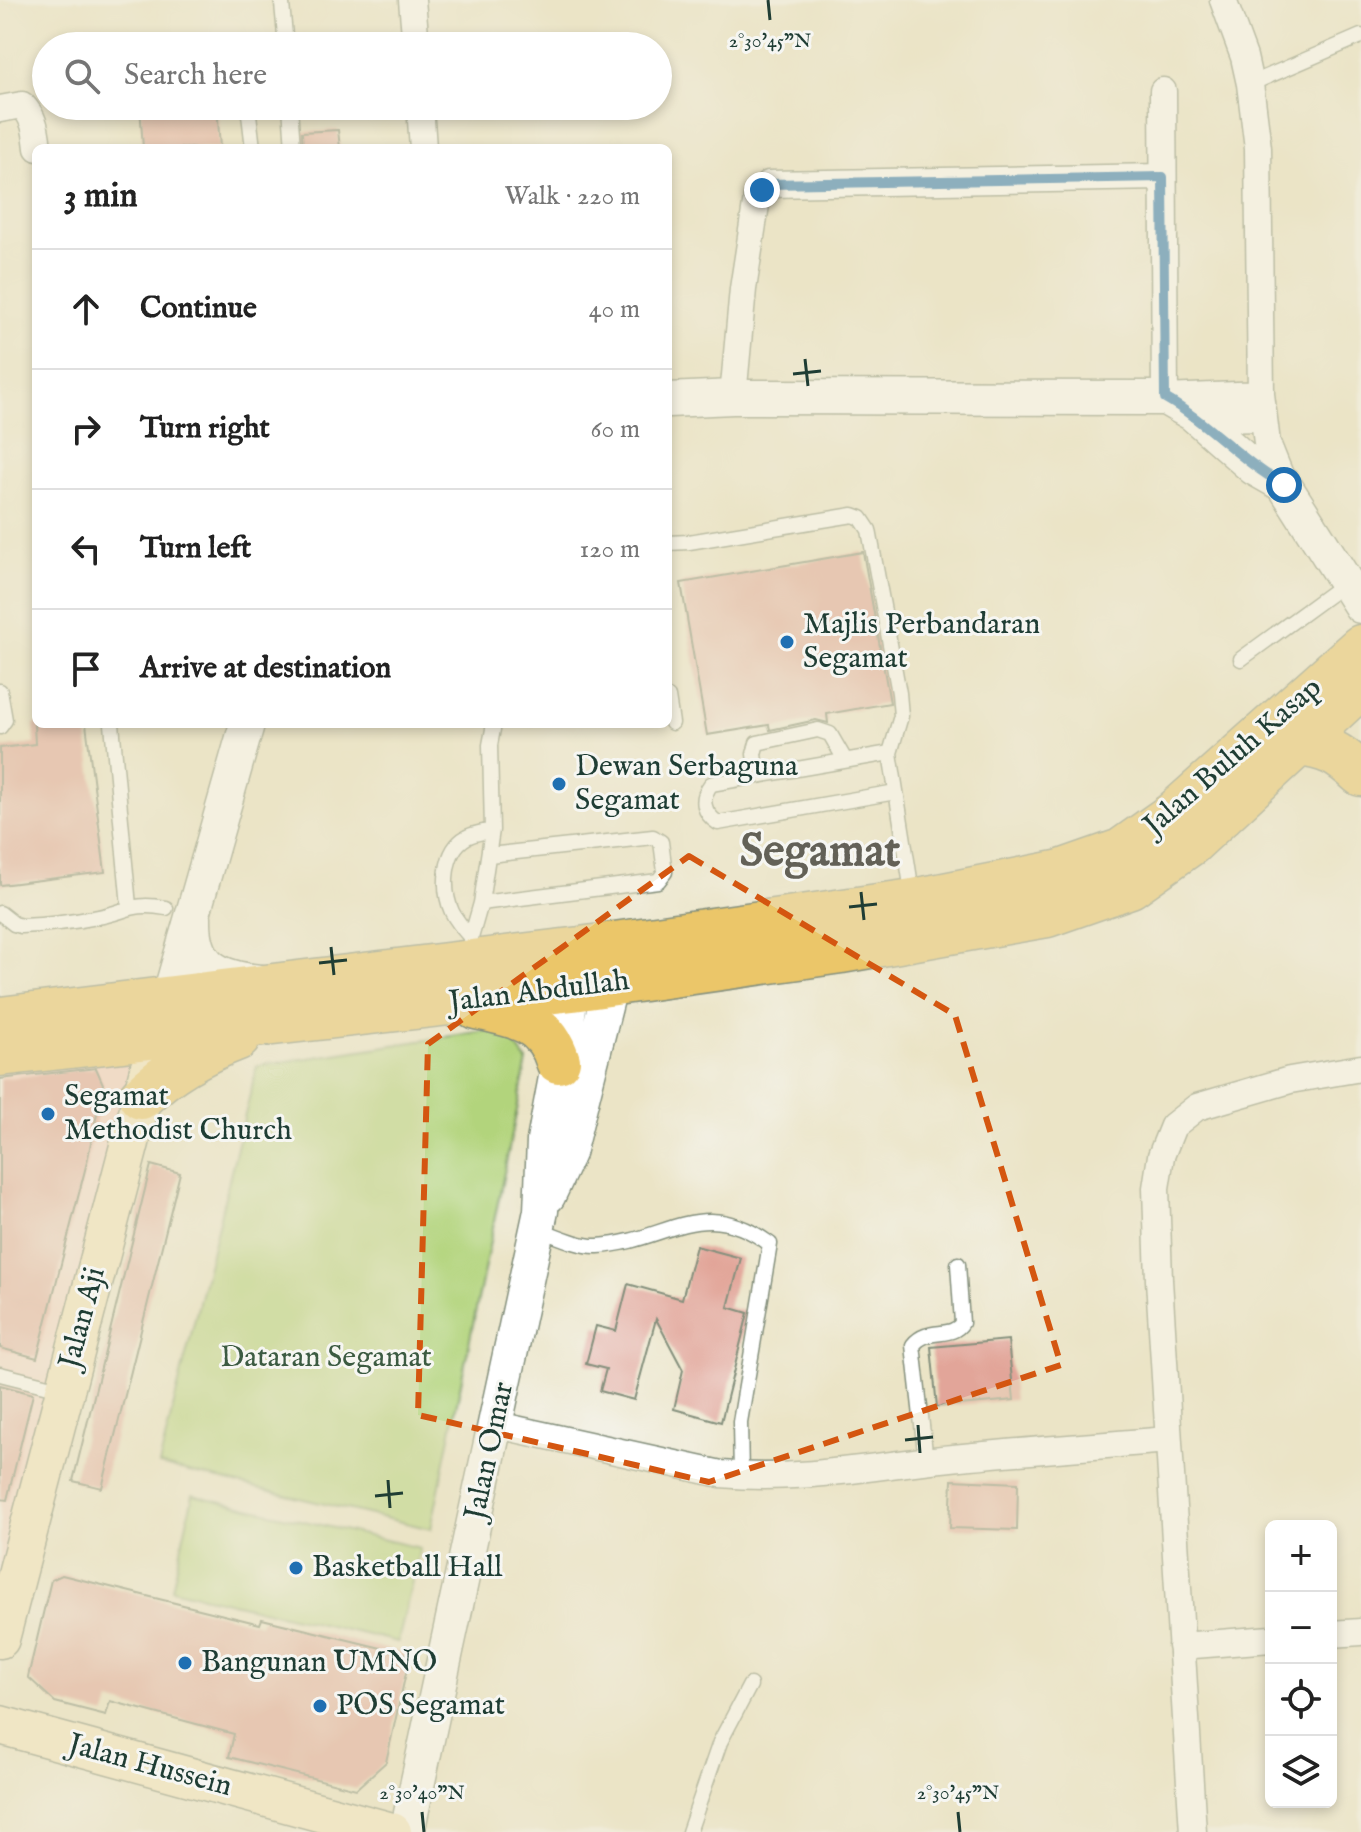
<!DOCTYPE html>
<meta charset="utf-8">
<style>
:root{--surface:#fff;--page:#f2f2f2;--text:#222;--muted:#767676;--line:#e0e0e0}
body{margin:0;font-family:"IM FELL English",serif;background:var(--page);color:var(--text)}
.controls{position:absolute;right:24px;bottom:24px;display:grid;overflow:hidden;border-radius:12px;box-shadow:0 4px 12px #0003}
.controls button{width:72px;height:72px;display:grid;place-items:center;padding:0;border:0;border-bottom:2px solid var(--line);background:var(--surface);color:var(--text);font:40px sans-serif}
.stop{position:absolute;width:24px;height:24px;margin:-18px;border:6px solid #1f6fb2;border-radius:50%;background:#fff}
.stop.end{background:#1f6fb2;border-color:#fff;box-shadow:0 2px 8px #0008}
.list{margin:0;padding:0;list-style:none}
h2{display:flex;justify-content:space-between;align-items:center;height:104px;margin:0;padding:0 32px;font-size:34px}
h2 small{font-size:26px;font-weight:400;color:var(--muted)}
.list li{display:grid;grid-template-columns:52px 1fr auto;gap:24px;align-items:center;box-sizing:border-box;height:120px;padding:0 32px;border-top:2px solid var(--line)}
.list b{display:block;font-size:30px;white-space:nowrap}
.list em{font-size:26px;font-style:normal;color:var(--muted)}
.icon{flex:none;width:44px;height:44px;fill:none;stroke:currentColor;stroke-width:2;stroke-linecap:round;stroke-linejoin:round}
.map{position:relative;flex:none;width:1361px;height:1832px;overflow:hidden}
.search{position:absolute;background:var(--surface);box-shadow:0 4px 12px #0003;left:32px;top:32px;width:640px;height:88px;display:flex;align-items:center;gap:20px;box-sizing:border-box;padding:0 28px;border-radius:44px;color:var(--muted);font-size:30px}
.panel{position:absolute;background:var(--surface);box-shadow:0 4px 12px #0003;left:32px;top:144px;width:640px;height:584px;border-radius:12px}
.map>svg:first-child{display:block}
.built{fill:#f7d1c6}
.green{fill:#b2d47c;stroke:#688858;stroke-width:2}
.building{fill:#e2a599}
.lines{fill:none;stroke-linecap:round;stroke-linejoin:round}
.service-casing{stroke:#85907d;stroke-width:17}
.minor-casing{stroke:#85907d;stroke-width:29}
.tertiary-casing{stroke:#85907d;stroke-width:37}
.secondary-casing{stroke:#85907d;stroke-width:41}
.trunk-casing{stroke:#85907d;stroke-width:47}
.service{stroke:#fff;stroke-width:14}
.minor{stroke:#fff;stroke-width:26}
.tertiary{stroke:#fff;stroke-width:34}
.secondary{stroke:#f7e8c3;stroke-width:38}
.trunk{stroke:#ebc669;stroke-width:44}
.route{stroke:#1f6fb2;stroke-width:10}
.marked{fill:none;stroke:#d45610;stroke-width:6;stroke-dasharray:16 10;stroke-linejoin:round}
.ticks{fill:none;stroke:#1f3d34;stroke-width:3}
.poi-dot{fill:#1f6fb2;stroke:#f6f6f2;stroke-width:3}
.labels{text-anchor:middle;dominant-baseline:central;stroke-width:6;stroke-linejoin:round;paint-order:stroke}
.poi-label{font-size:30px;fill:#1f3d34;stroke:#f6f6f2;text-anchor:start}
.street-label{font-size:30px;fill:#1f3d34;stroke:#f6f6f2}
.park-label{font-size:30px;fill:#3c5b42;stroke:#f6f6f2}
.town-label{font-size:46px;font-weight:bold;fill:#636157;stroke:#f6f6f2}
.ticks-label{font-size:20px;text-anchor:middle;fill:#1f3d34;stroke:#f6f6f2;stroke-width:6;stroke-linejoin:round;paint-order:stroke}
</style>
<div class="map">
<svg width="1361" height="1832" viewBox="0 0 1361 1832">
<rect width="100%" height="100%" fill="#f6f6f2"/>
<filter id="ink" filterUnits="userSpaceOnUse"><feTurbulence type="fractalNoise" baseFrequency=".0125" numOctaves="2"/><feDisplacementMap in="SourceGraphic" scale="16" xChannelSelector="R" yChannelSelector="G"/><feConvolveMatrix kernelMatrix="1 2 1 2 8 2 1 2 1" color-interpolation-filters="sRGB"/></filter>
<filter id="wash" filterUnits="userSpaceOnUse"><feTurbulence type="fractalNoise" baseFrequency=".006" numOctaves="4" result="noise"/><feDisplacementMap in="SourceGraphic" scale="32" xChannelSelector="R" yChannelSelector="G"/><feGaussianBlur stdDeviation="1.8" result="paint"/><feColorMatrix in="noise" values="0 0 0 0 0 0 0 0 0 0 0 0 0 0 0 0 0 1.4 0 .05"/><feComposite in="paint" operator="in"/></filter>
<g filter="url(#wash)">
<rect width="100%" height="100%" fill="#ebe4c6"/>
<path class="built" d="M137,1050L0,1585V1066Z"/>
<path class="green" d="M503,1028L527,1061L431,1529L159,1465L257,1066Z
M193,1495L420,1548L398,1642L172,1589Z"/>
<g id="blocks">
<path class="building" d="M140,106H217L220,148H143Z
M338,130L340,148H303L302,132Z
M863,552L890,703L827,714L828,723L816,720L770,730L769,725L707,735L681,583Z
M34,724H86L105,872L0,885V748L35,744Z
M96,1068L103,1084L87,1162L37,1358L0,1348V1079Z
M151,1165L180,1173L102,1488L73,1481Z
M696,1246L741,1258L728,1307L748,1313L721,1422L674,1409L683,1370L656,1319L634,1400L600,1391L606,1369L586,1364L596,1326L616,1331L628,1284L682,1299Z
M1008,1340L1014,1400L937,1407L931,1347Z
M0,1385L33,1394L7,1500L0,1499Z
M952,1480L1018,1483L1017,1530L950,1528Z
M62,1575L260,1624L262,1619L410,1655L386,1762L356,1789L229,1757L234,1734L110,1701L106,1715L55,1702L28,1677L51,1580Z"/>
</g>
</g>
<g filter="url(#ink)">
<use href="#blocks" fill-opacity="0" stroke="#85907d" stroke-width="2"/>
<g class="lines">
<defs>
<path id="service" d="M282,4L286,46
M1250,84L1361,36
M248,106L253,148
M290,106L293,148
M668,543L689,542L853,515L861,518L869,530L899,693L901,716L890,753L913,898
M1241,659L1345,583
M0,691L5,720L0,727
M668,697L672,723
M112,724L129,906
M890,753L711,784C700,799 703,813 718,823L896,792
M757,776L754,754L757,743L818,730L830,734L845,760
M481,903L658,881L665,872L661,842L653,837L489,855
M0,913L14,924L21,926C47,925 73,922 98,917C129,911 132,902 166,908
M471,938C464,930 457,922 452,912C442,890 443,850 467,837C474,833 484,832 492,830
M473,958L471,938L481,903L492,830L490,745L494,724
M538,1229C555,1235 580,1247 598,1246C667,1242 701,1193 770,1244L740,1422L741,1476
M0,1374L64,1390
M926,1461L913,1345C928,1326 951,1340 962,1323L958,1264
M689,1832L720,1742L750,1685"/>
<path id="minor" d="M412,0L416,46
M1223,0L1244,57L1250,84L1258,148L1261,394L1267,443L1284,485
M1163,91L1165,398L1261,394
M420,106L423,148
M0,109L22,105C35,118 36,131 38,148
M733,397L743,289L757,198L769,184L1163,177
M1193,414L1212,419L1263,418
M497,1425L721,1474C789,1481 855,1469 923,1461C1004,1452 1086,1447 1168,1440
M1331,1634L1361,1632
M1181,1646L1271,1639
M1193,1832L1159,1280L1156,1188L1161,1156L1173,1126L1197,1107L1290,1080L1361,1068"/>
<path id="tertiary" d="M668,400L733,397L1165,398L1193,414L1254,468L1284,485L1361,606
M194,918C193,966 216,977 260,982
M169,998L247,724
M548,1196L568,1153L616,963
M407,1832L541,1211L544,1141L577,966"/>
<path id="secondary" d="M0,1639L149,1070
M0,1725L392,1832"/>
<path id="trunk" d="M1298,744C1328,747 1339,754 1361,774
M476,1007C514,1015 546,1020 558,1061
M0,1019L580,949L913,901L1061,872L1121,851L1172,815L1361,647
M0,1054L573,989L841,951L1047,915L1130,886L1191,843L1361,686
M141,1097C169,1070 201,1052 238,1038"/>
</defs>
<use href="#service" class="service-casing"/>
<use href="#minor" class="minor-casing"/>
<use href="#tertiary" class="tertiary-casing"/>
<use href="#secondary" class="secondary-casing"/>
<use href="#trunk" class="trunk-casing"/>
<use href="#service" class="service"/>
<use href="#minor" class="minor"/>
<use href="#tertiary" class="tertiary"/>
<use href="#secondary" class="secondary"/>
<use href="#trunk" class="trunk"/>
</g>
</g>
<g class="lines" filter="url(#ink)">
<path class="route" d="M762,190L769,184L1163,177L1165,398C1209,423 1239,460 1284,485"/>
</g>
<path d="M0 0H1361V1832H0ZM689,856L955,1015L1061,1365L709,1482L418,1415L428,1044Z" fill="#ebe4c6" fill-opacity=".55" fill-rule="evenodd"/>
<path class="marked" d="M689,856L955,1015L1061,1365L709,1482L418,1415L428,1044Z"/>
<path class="ticks" d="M768,0L770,20M805,359L808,386M793,374L821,371M861,892L864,920M849,907L877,904M331,947L334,975M319,963L347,960M918,1425L920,1453M905,1440L933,1437M388,1480L390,1508M375,1496L403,1493M422,1812L424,1832M958,1812L960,1832"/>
<g class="poi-dot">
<circle cx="787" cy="642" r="8"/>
<circle cx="559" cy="784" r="8"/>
<circle cx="48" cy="1114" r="8"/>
<circle cx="296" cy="1568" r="8"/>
<circle cx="185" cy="1663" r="8"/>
<circle cx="320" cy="1706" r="8"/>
</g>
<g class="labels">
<g class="poi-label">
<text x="803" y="625">Majlis Perbandaran<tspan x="803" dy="34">Segamat</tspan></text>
<text x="575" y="767">Dewan Serbaguna<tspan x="575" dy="34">Segamat</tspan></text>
<text x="64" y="1097">Segamat<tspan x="64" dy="34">Methodist Church</tspan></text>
<text x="312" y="1568">Basketball Hall</text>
<text x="201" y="1663">Bangunan UMNO</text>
<text x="336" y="1706">POS Segamat</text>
</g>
<g class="street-label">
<text transform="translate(1233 757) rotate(-41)">Jalan Buluh Kasap</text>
<text transform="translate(539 992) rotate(-7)">Jalan Abdullah</text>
<text transform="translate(83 1318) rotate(-75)">Jalan Aji</text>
<text transform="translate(490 1451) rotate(-78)">Jalan Omar</text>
<text transform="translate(150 1766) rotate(15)">Jalan Hussein</text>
</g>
<g class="park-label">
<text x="326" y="1358">Dataran Segamat</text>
</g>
<g class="town-label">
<text x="820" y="852">Segamat</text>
</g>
</g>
<g class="ticks-label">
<text x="770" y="47">2°30'45"N</text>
<text x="422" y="1799">2°30'40"N</text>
<text x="958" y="1799">2°30'45"N</text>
</g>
</svg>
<div class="controls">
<button>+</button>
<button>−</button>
<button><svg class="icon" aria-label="locate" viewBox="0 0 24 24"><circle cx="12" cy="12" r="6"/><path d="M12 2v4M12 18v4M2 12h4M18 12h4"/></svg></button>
<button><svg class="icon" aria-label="layers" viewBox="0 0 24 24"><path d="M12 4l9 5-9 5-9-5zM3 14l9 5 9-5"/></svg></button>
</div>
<div class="stop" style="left:1284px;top:485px"></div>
<div class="stop end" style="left:762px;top:190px"></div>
<div class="search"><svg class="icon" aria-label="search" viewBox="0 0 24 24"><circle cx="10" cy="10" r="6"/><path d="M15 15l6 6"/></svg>Search here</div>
<section class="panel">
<h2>3 min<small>Walk · 220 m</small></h2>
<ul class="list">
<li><svg class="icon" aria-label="ahead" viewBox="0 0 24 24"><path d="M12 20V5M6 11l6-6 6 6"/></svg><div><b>Continue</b></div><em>40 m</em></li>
<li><svg class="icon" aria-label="right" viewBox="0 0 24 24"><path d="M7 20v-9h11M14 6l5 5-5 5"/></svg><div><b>Turn right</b></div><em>60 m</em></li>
<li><svg class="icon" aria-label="left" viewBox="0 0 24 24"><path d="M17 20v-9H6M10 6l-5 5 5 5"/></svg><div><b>Turn left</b></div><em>120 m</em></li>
<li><svg class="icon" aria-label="arrive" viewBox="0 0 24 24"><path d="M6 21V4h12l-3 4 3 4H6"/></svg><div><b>Arrive at destination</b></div></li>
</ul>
</section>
</div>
